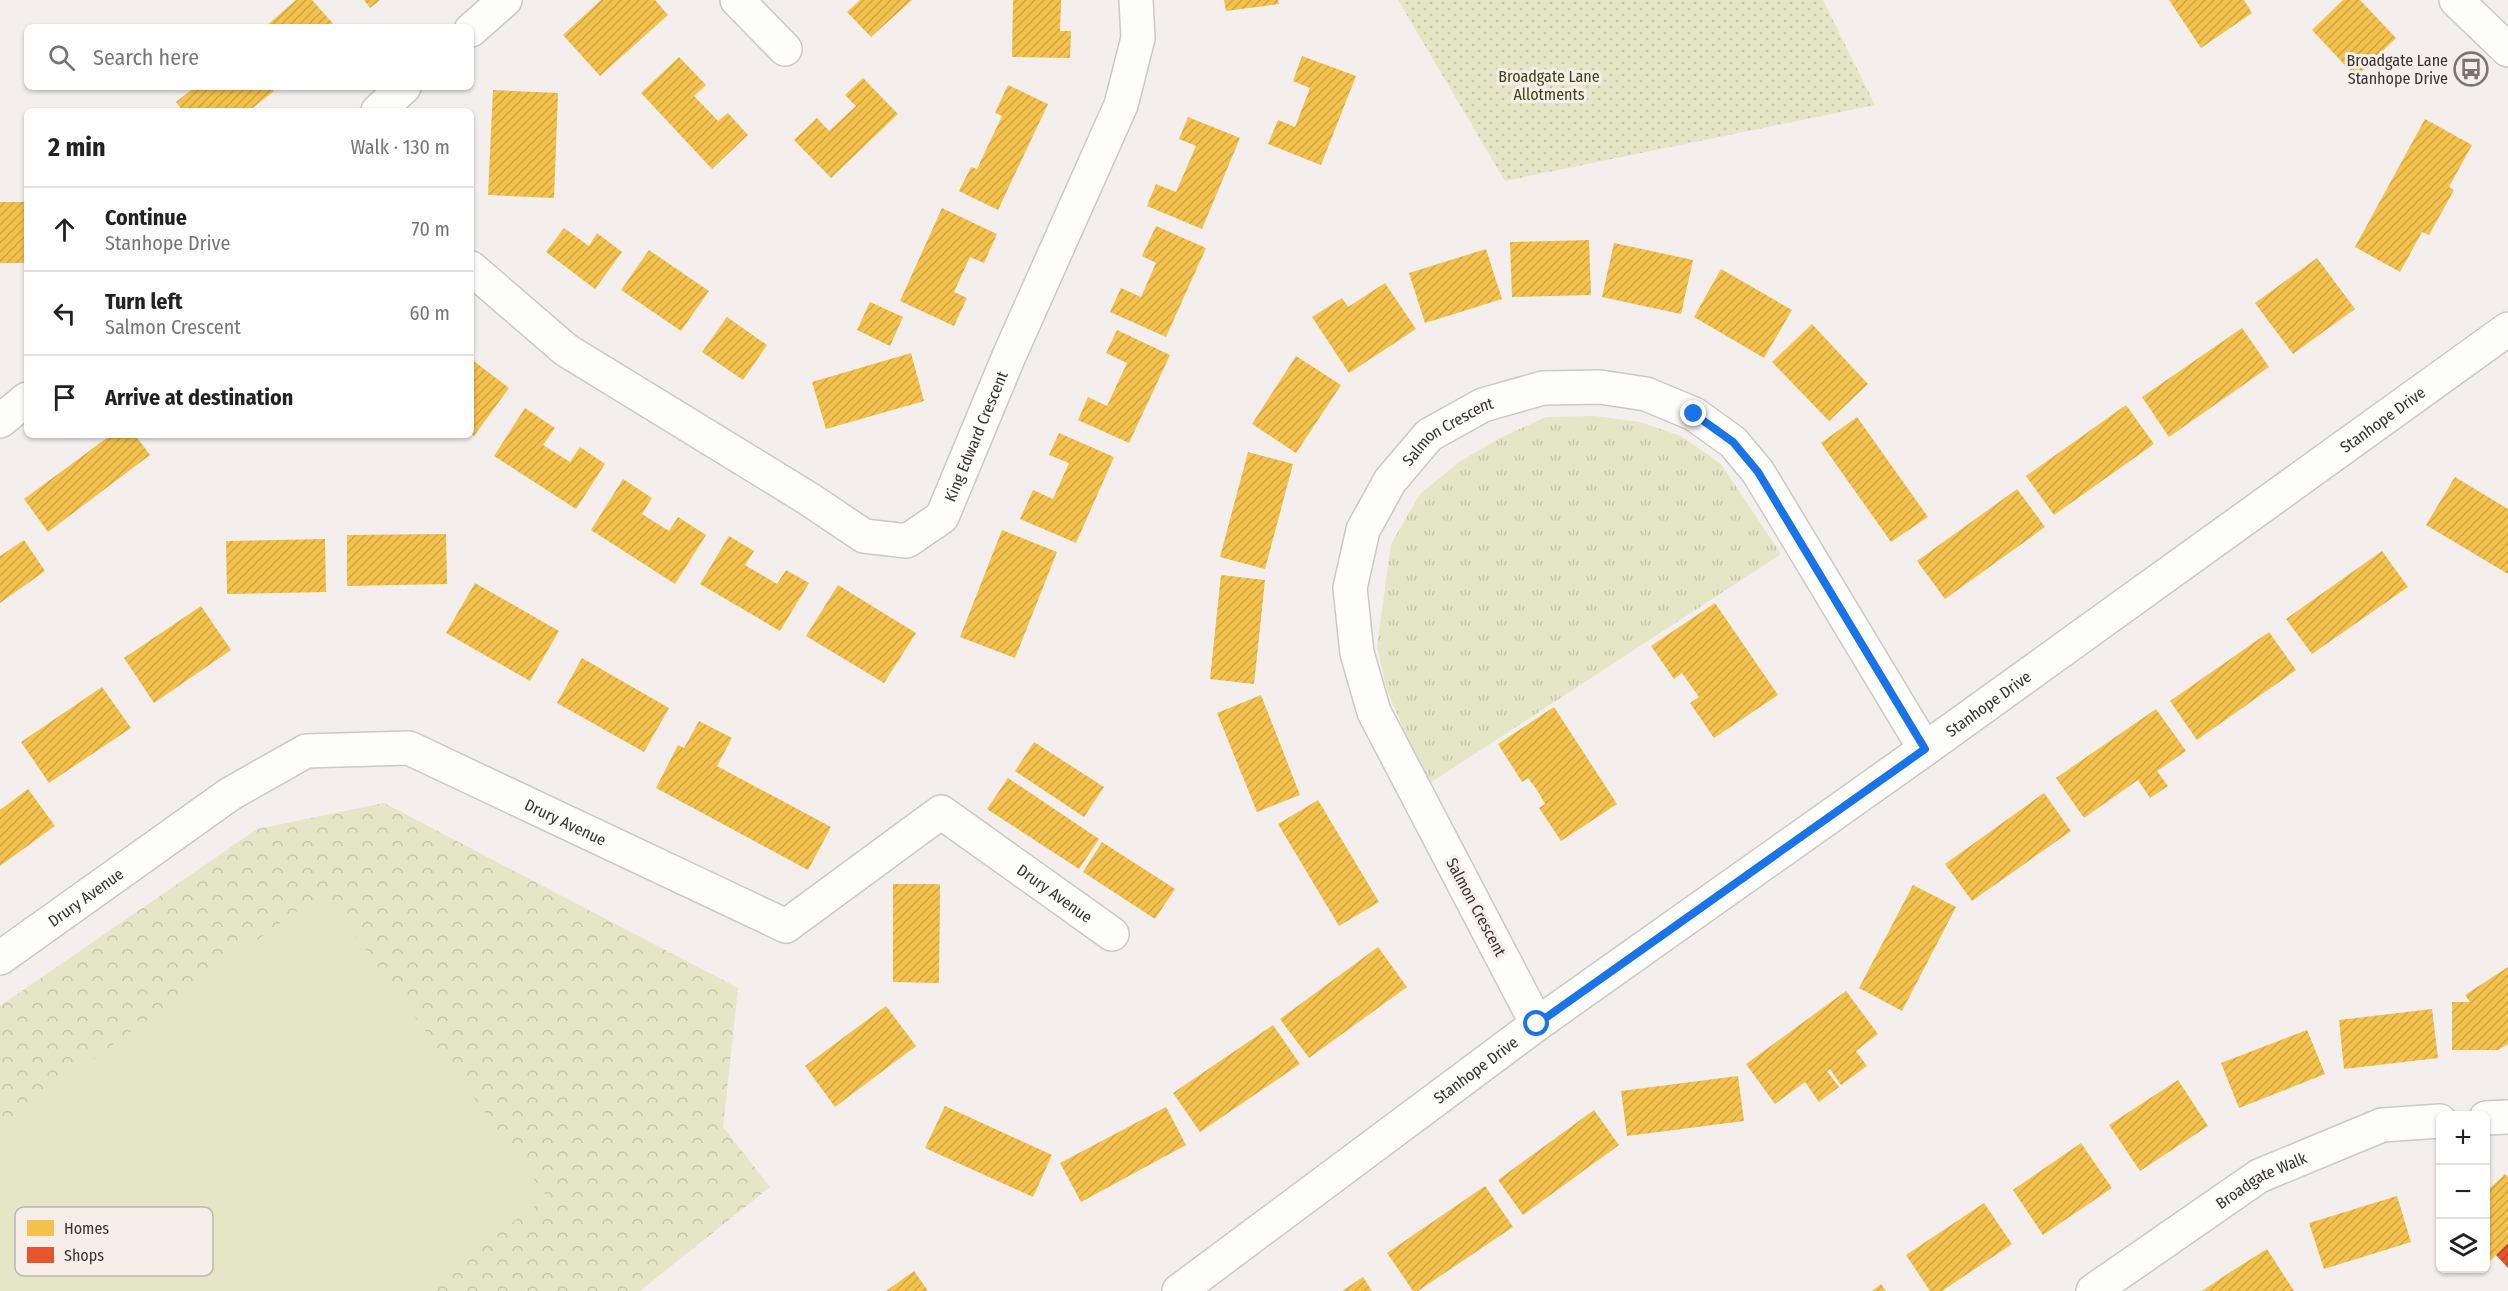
<!DOCTYPE html>
<meta charset="utf-8">
<style>
:root{--surface:#fff;--page:#f6f6f6;--text:#222;--muted:#767676;--line:#e0e0e0}
body{margin:0;font-family:"Fira Sans Condensed",sans-serif;background:var(--page);color:var(--text)}
.controls{position:absolute;right:18px;bottom:18px;display:grid;overflow:hidden;border-radius:9px;box-shadow:0 2px 4px #0004}
.controls button{width:54px;height:54px;display:grid;place-items:center;padding:0;border:0;border-bottom:2px solid var(--line);background:var(--surface);color:var(--text);font:30px sans-serif}
.stop{position:absolute;width:18px;height:18px;margin:-14px;border:4px solid #1a73e8;border-radius:50%;background:#fff}
.stop.end{background:#1a73e8;border-color:#fff;box-shadow:0 2px 6px #0008}
.list{margin:0;padding:0;list-style:none}
h2{display:flex;justify-content:space-between;align-items:center;height:78px;margin:0;padding:0 24px;font-size:26px}
h2 small{font-size:20px;font-weight:400;color:var(--muted)}
.list li{display:grid;grid-template-columns:39px 1fr auto;gap:18px;align-items:center;box-sizing:border-box;height:84px;padding:0 24px;border-top:2px solid var(--line)}
.list b{display:block;font-size:22px;white-space:nowrap}
.list p{margin:0;font-size:20px;white-space:nowrap;color:var(--muted)}
.list em{font-size:20px;font-style:normal;color:var(--muted)}
.icon{flex:none;width:33px;height:33px;fill:none;stroke:currentColor;stroke-width:2;stroke-linecap:round;stroke-linejoin:round}
.map{position:relative;flex:none;width:2508px;height:1291px;overflow:hidden}
.search{position:absolute;background:var(--surface);box-shadow:0 2px 4px #0004;left:24px;top:24px;width:450px;height:66px;display:flex;align-items:center;gap:15px;box-sizing:border-box;padding:0 21px;border-radius:9px;color:var(--muted);font-size:22px}
.panel{position:absolute;background:var(--surface);box-shadow:0 2px 4px #0004;left:24px;top:108px;width:450px;height:330px;border-radius:9px}
.map>svg:first-child{display:block}
.grass{fill:url(#grass-tufts)}
.park{fill:url(#park-crowns)}
.garden{fill:url(#garden-dots)}
.pitch{fill:#e4e6c6}
.homes{fill:url(#homes-hatch)}
.shops{fill:url(#shops-hatch)}
.lines{fill:none;stroke-linecap:round;stroke-linejoin:round}
.street-casing{stroke:#ccc8c6;stroke-width:36}
.secondary-casing{stroke:#ccc8c6;stroke-width:36}
.street{stroke:#fdfdfc;stroke-width:33}
.secondary{stroke:#fdfdfc;stroke-width:33}
.route{stroke:#1a73e8;stroke-width:8}
.labels{text-anchor:middle;dominant-baseline:central;stroke-width:6;stroke-linejoin:round;paint-order:stroke}
.poi-label{font-size:16px;fill:#373331;stroke:#f7eee9;text-anchor:end}
.park-label{font-size:16px;fill:#3e4315;stroke:#f7eee9}
.street-label{font-size:16px;fill:#373331;stroke:#f7eee9}
.key{fill:#f7eee9;stroke:#bdb6b2;stroke-width:1.5}
.key-label{font-size:16px;fill:#373331}
</style>
<div class="map">
<svg width="2508" height="1291" viewBox="0 0 2508 1291">
<defs>
<pattern id="grass-tufts" width="24" height="20" patternUnits="userSpaceOnUse" patternTransform="scale(1.5)"><rect width="24" height="20" fill="#e4e6c6"/><path d="M3 7l-1-3M5 7V3M7 7l1-3M15 17l-1-3M17 17v-4M19 17l1-3" fill="none" stroke="#c4c6ab"/></pattern>
<pattern id="park-crowns" width="20" height="18" patternUnits="userSpaceOnUse" patternTransform="scale(1.5)"><rect width="20" height="18" fill="#e4e6c6"/><path d="M2 6a3 3 0 1 1 6 0M12 15a3 3 0 1 1 6 0" fill="none" stroke="#c4c6ab"/></pattern>
<pattern id="garden-dots" width="8" height="8" patternUnits="userSpaceOnUse" patternTransform="scale(1.5)"><rect width="8" height="8" fill="#e4e6c6"/><path d="M2 2h.1M6 6h.1" fill="none" stroke="#c4c6ab" stroke-width="1.8" stroke-linecap="round"/></pattern>
<pattern id="homes-hatch" width="6" height="6" patternUnits="userSpaceOnUse" patternTransform="scale(1.5)"><rect width="6" height="6" fill="#f2c14e"/><path d="M-1 1l2-2M0 6l6-6M5 7l2-2" fill="none" stroke="#d0a645"/></pattern>
<pattern id="shops-hatch" width="6" height="6" patternUnits="userSpaceOnUse" patternTransform="scale(1.5)"><rect width="6" height="6" fill="#e4572e"/><path d="M-1 1l2-2M0 6l6-6M5 7l2-2" fill="none" stroke="#ba4928"/></pattern>
</defs>
<rect width="100%" height="100%" fill="#f4efec"/>
<path class="grass" d="M1595,416L1640,422L1681,436L1721,464L1781,554L1427,785L1387,690L1377,647L1391,544L1420,494L1459,462L1502,437L1546,417Z"/>
<path class="park" d="M384,803L738,988L723,1127L770,1187L640,1291H0V1006L257,829Z"/>
<path class="garden" d="M1398,0H1823L1875,105L1505,181Z"/>
<path class="pitch" d="M323,892L547,1197L418,1291H0V1127Z"/>
<path class="homes" d="M296,0H312L336,27H265Z
M364,0H380L370,8Z
M601,0H655L668,15L600,76L563,35Z
M860,0H912L871,37L847,12Z
M1013,0H1061L1060,31H1071L1070,58L1012,57Z
M1224,0H1278L1279,4L1226,11Z
M2169,0H2244L2252,13L2201,48Z
M2343,0H2360L2396,38L2356,77L2312,30Z
M1302,56L1356,76L1321,165L1268,144L1278,120L1295,127L1310,88L1293,81Z
M679,57L706,85L694,96L718,121L728,113L748,135L712,169L641,93Z
M863,78L898,114L831,178L794,140L817,118L829,131L856,106L845,95Z
M1008,85L1048,104L998,210L959,191L971,167L977,169L1002,116L995,113Z
M195,87H271L274,91L249,111H183L176,102Z
M493,90L558,93L554,198L488,195Z
M1188,117L1240,138L1202,229L1147,206L1156,184L1176,192L1196,146L1179,139Z
M2425,119L2472,145L2449,187L2454,190L2429,235L2422,232L2400,272L2355,247Z
M0,202H27V263H0Z
M942,208L997,234L984,263L970,257L954,292L967,298L954,326L900,301Z
M1156,226L1206,248L1166,337L1110,312L1121,288L1141,297L1156,263L1142,256Z
M564,228L589,246L597,233L622,252L595,289L546,252Z
M1589,240L1591,295L1512,297L1510,242Z
M1614,243L1693,260L1681,314L1602,297Z
M1486,249L1502,299L1425,323L1409,273Z
M649,250L709,291L681,331L621,290Z
M2317,258L2355,309L2293,354L2255,303Z
M1721,269L1792,310L1764,358L1694,317Z
M1385,283L1416,329L1349,373L1312,317L1342,298L1348,307Z
M870,302L903,317L890,346L857,330Z
M727,317L767,345L743,380L702,352Z
M1812,324L1868,384L1829,421L1772,362Z
M2242,328L2269,367L2169,437L2142,397Z
M1117,330L1170,355L1129,443L1078,420L1088,397L1107,406L1127,363L1106,353Z
M911,353L924,401L826,429L812,382Z
M1296,356L1341,385L1296,453L1252,424Z
M471,359L509,388L474,436L471,433Z
M2126,405L2154,444L2054,515L2026,476Z
M525,408L555,428L543,445L570,462L580,447L605,464L576,509L494,456Z
M1857,417L1928,517L1891,542L1821,443Z
M1059,433L1114,457L1076,543L1020,519L1033,490L1053,499L1069,463L1049,455Z
M111,435H135L150,455L48,532L24,499Z
M1248,452L1293,464L1265,569L1220,557Z
M2455,477L2508,509V574L2426,525Z
M623,479L652,498L642,514L669,531L678,517L706,535L675,584L591,530Z
M2017,489L2045,527L1945,599L1917,561Z
M1002,530L1057,552L1015,658L960,637Z
M446,534L447,584L347,586V535Z
M729,536L754,551L745,565L777,584L786,570L809,583L780,631L700,584Z
M325,539L326,592L227,594L226,541Z
M24,540L45,571L0,603V556Z
M2382,551L2408,587L2312,654L2286,619Z
M1221,575L1265,580L1254,684L1210,679Z
M475,583L559,631L530,681L446,633Z
M838,585L916,633L884,683L806,636Z
M1715,603L1778,695L1714,738L1690,703L1699,697L1682,673L1674,679L1651,646Z
M201,606L231,650L154,703L124,658Z
M2269,632L2296,670L2197,740L2170,701Z
M582,658L669,708L644,752L557,703Z
M102,687L131,728L49,783L21,742Z
M1261,695L1300,795L1257,812L1217,713Z
M1554,707L1617,804L1561,841L1539,808L1545,804L1537,790L1528,778L1522,782L1498,744Z
M2156,709L2186,751L2157,771L2168,786L2150,798L2138,780L2084,818L2056,778Z
M699,721L732,738L717,766L831,827L808,870L656,788L678,745L684,748Z
M1034,742L1104,787L1084,817L1015,771Z
M1008,778L1099,839L1079,869L987,809Z
M28,789L55,826L0,866V810Z
M2044,793L2071,831L1972,901L1945,864Z
M1318,800L1379,902L1339,926L1278,824Z
M1102,842L1175,889L1155,919L1083,872Z
M893,884H940L939,983L893,982Z
M1913,885L1956,907L1902,1011L1859,988Z
M1378,947L1407,987L1309,1058L1280,1019Z
M2508,967V1044L2498,1050H2452V1002H2470L2465,995Z
M1846,991L1878,1034L1856,1051L1867,1066L1841,1085L1830,1069L1827,1071L1839,1087L1819,1102L1805,1082L1775,1104L1746,1064Z
M886,1006L916,1046L835,1107L805,1066Z
M2432,1009L2438,1058L2344,1069L2339,1020Z
M1273,1025L1300,1064L1200,1132L1173,1093Z
M2307,1030L2325,1074L2239,1108L2221,1063Z
M1738,1076L1744,1121L1627,1136L1621,1091Z
M2178,1080L2208,1126L2140,1171L2109,1125Z
M945,1106L1052,1155L1033,1197L925,1148Z
M1166,1107L1186,1145L1081,1202L1060,1163Z
M1594,1110L1619,1145L1523,1215L1498,1180Z
M2081,1143L2112,1188L2043,1235L2013,1190Z
M2505,1174L2508,1177V1243L2486,1265V1192Z
M1485,1186L1513,1227L1418,1291H1413L1387,1253Z
M2397,1196L2411,1242L2324,1269L2309,1223Z
M1984,1203L2012,1244L1942,1291H1930L1906,1255Z
M2267,1249L2294,1291H2202L2232,1271Z
M914,1271L928,1291H886Z
M1363,1277L1372,1291H1342Z
M1881,1284L1886,1291H1872Z"/>
<path class="shops" d="M2508,1243V1268L2496,1255Z"/>
<g class="lines">
<defs>
<g id="street">
<path d="M737,0L785,49"/>
<path d="M471,30L505,0"/>
<path d="M378,111L404,87"/>
<path id="s1" d="M471,268L566,350L809,499L864,536L907,541L942,517L1009,356L1121,105L1138,38L1136,0"/>
<path d="M0,421L27,399"/>
<path id="s2" d="M0,958L230,794L306,751L409,748L786,926L941,812L1112,934"/>
<path id="s3" d="M1537,1024L1374,712L1357,653L1350,588L1363,530L1390,481L1429,435L1483,405L1543,388L1600,387L1646,394L1694,414L1733,442L1758,472L1925,749"/>
<path d="M2486,1118L2508,1117"/>
<path id="s4" d="M1179,1291L1537,1024L1925,749L2508,329"/>
<path id="s5" d="M2093,1291L2259,1176L2382,1125L2440,1121"/>
</g>
<path id="secondary" d="M2456,0L2508,50"/>
</defs>
<use href="#street" class="street-casing"/>
<use href="#secondary" class="secondary-casing"/>
<use href="#street" class="street"/>
<use href="#secondary" class="secondary"/>
</g>
<g class="lines">
<path class="route" d="M1537,1024L1925,749L1758,472L1733,442L1694,414"/>
</g>
<defs>
<symbol id="bus-ring" viewBox="-11 -11 22 22"><circle r="9.5" fill="#f7eee9" stroke="#797572" stroke-width="1.5"/><path d="M-5-6H5V4H4V6H2V4H-2V6H-4V4H-5ZM-3.5-4V0h7V-4ZM-3.5 1.2v1.5H-2V1.2ZM2 1.2v1.5H3.5V1.2Z" fill="#797572"/></symbol>
</defs>
<g fill-rule="evenodd">
<use href="#bus-ring" x="2452" y="50" width="38" height="38"/>
</g>
<g class="labels">
<g class="poi-label">
<text x="2448" y="60">Broadgate Lane<tspan x="2448" dy="18">Stanhope Drive</tspan></text>
</g>
<g class="park-label">
<text x="1549" y="76">Broadgate Lane<tspan x="1549" dy="18">Allotments</tspan></text>
</g>
<g class="street-label">
<text stroke="none"><textPath href="#s4" startOffset="1486">Stanhope Drive</textPath></text>
<text stroke="none"><textPath href="#s3" startOffset="672">Salmon Crescent</textPath></text>
<text stroke="none"><textPath href="#s1" startOffset="650">King Edward Crescent</textPath></text>
<text stroke="none"><textPath href="#s4" startOffset="1000">Stanhope Drive</textPath></text>
<text stroke="none"><textPath href="#s2" startOffset="646">Drury Avenue</textPath></text>
<text stroke="none"><textPath href="#s2" startOffset="1222">Drury Avenue</textPath></text>
<text stroke="none"><textPath href="#s2" startOffset="105">Drury Avenue</textPath></text>
<text transform="translate(1476 907) rotate(62)">Salmon Crescent</text>
<text stroke="none"><textPath href="#s4" startOffset="370">Stanhope Drive</textPath></text>
<text stroke="none"><textPath href="#s5" startOffset="202">Broadgate Walk</textPath></text>
</g>
</g>
<rect x="15" y="1207" width="198" height="69" rx="9" class="key"/>
<rect x="27" y="1220" width="27" height="16" fill="#f2c14e"/>
<rect x="27" y="1247" width="27" height="16" fill="#e4572e"/>
<g class="key-label">
<text x="64" y="1234">Homes</text>
<text x="64" y="1261">Shops</text>
</g>
</svg>
<div class="controls">
<button>+</button>
<button>−</button>
<button><svg class="icon" aria-label="layers" viewBox="0 0 24 24"><path d="M12 4l9 5-9 5-9-5zM3 14l9 5 9-5"/></svg></button>
</div>
<div class="stop" style="left:1537px;top:1024px"></div>
<div class="stop end" style="left:1694px;top:414px"></div>
<div class="search"><svg class="icon" aria-label="search" viewBox="0 0 24 24"><circle cx="10" cy="10" r="6"/><path d="M15 15l6 6"/></svg>Search here</div>
<section class="panel">
<h2>2 min<small>Walk · 130 m</small></h2>
<ul class="list">
<li><svg class="icon" aria-label="ahead" viewBox="0 0 24 24"><path d="M12 20V5M6 11l6-6 6 6"/></svg><div><b>Continue</b><p>Stanhope Drive</p></div><em>70 m</em></li>
<li><svg class="icon" aria-label="left" viewBox="0 0 24 24"><path d="M17 20v-9H6M10 6l-5 5 5 5"/></svg><div><b>Turn left</b><p>Salmon Crescent</p></div><em>60 m</em></li>
<li><svg class="icon" aria-label="arrive" viewBox="0 0 24 24"><path d="M6 21V4h12l-3 4 3 4H6"/></svg><div><b>Arrive at destination</b></div></li>
</ul>
</section>
</div>
